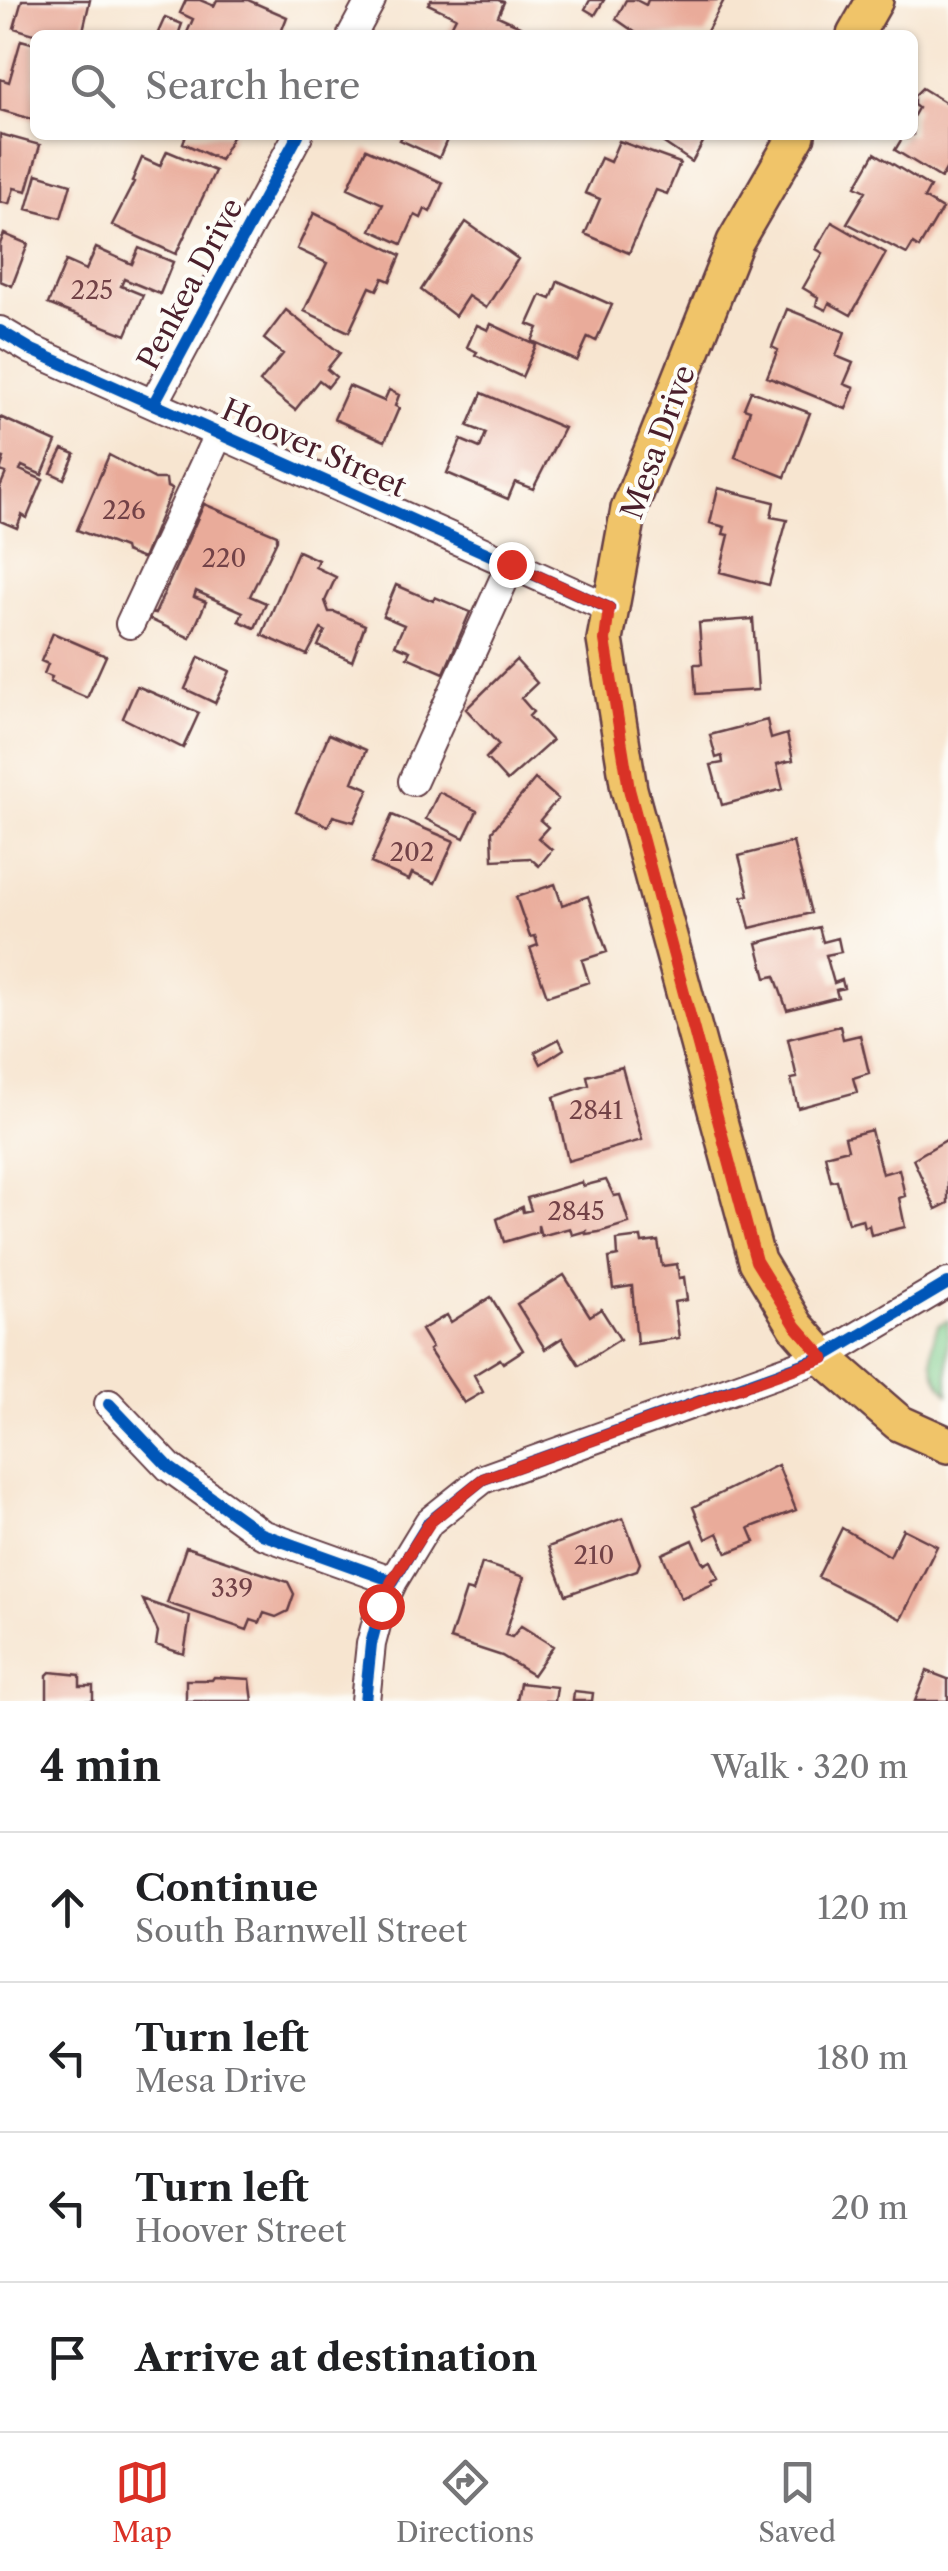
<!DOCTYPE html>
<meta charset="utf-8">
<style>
:root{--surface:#fff;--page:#f6f6f6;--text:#202124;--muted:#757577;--line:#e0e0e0;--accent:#d93025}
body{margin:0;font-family:"Libre Caslon Text",serif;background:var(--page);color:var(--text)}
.stop{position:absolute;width:30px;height:30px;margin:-22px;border:8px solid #d93025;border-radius:50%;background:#fff}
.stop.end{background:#d93025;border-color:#fff;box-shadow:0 2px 10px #0008}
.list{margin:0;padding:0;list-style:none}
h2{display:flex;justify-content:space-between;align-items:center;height:130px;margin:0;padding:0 40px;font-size:42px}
h2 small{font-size:32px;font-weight:400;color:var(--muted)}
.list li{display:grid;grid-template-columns:65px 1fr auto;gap:30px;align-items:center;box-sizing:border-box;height:150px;padding:0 40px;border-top:2px solid var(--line)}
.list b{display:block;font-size:38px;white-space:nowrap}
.list p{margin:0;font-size:32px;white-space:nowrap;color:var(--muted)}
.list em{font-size:32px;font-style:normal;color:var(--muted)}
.icon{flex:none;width:55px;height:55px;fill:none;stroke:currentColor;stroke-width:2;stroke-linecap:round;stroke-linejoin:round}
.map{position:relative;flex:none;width:948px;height:1701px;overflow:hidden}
.search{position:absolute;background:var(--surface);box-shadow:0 2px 8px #0004;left:30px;right:30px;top:30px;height:110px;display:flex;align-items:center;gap:25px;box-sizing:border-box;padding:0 35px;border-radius:15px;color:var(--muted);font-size:38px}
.sheet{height:730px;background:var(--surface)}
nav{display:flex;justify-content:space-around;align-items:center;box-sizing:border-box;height:140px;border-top:2px solid var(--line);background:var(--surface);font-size:28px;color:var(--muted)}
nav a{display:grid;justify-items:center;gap:5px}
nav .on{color:var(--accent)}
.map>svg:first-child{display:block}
.green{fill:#7fcd8d;stroke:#64765c;stroke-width:2.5}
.building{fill:#e9ab9a}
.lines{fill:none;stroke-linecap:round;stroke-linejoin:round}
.minor-casing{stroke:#643d44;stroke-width:32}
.major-casing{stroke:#643d44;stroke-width:40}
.minor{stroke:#fff;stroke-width:28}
.major{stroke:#f0c469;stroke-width:35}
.cycleway-casing{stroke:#fdfcf7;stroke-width:19}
.cycleway{stroke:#0057b8;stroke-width:12}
.route{stroke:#d93025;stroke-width:12}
.labels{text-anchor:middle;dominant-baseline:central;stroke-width:8;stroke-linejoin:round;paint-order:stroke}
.number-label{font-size:25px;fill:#724247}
.street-label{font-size:30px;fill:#4a1f2b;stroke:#fdfcf7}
</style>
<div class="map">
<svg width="948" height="1701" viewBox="0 0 948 1701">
<rect width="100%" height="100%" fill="#fdfcf7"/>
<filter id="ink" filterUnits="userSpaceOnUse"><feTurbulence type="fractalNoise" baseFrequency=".01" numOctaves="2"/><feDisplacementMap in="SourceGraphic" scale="20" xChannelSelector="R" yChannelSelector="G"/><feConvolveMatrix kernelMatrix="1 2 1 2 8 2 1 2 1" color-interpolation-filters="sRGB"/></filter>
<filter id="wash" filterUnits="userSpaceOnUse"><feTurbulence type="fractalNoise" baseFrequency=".0048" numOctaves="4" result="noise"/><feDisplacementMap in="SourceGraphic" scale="40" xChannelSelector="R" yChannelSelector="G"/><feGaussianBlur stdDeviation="2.25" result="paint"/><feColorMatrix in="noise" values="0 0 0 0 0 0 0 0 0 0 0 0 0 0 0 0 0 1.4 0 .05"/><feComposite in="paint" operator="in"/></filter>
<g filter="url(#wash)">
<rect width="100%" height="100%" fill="#f7e5d0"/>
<path class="green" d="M948,1320V1394C930,1373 928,1350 938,1325Z"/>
<g id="blocks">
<path class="building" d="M22,0H90L82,35H37L14,28Z
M186,0H200L214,6L217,0H248L287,17L280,35H186L193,19L180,13Z
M431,0H498L504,2L498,16L520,26L515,35H447L456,17L428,4Z
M590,0H604L595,15L585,9Z
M626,0H636L646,5L648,0H724L705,35H639L616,19Z
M165,17L182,24L178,35H157Z
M21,40L35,44V120L0,110V79L9,82Z
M922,88L948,104V166L941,178L895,150L904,135H913V117L918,108L914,105V96Z
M0,134L40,145L27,191L14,188L9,204L0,202Z
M186,135H233L220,160L183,143Z
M403,135H449L439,158L400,140Z
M652,135H707L692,162Z
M619,141L680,163L667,194L656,190L629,253L585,234L600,199L585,193L601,158L610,162Z
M366,149L443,183L430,212L425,209L421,218L415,215L402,244L371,230L383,204L348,188Z
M167,151L215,171L176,254L112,225L134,182L132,181L142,158L160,166Z
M875,153L930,187L924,198L942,209L919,248L913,244L907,254L847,223L866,191L856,186Z
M37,174L71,184L61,218L27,209Z
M314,213L401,255L390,281L383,278L377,290L370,287L349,332L304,311L327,263L297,249Z
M466,222L518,259L486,308L468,296L455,316L421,290Z
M832,222L886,253L851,315L829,303L826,310L816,305L818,297L803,288L823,253L816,249Z
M4,234L28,244L12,286L0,281V244Z
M96,248L132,264L139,248L173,262L160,294L124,279L121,286L143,295L126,335L48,304L66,261L86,270Z
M558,281L612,305L596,341L588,337L577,361L532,341L538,328L528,324L541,295L551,299Z
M787,309L845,332L836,356L853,363L844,384L854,388L846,409L767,377L778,350L772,347Z
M286,310L340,353L327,369L336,377L328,387L319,380L295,410L260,382L283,354L264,339Z
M491,324L536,345L522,377L475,355L477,352L467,347L477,325L488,330Z
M349,386L384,401L389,390L399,395L395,406L399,408L385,441L334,419Z
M751,391L810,413L785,477L735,457L750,410L744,408Z
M482,393L564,428L533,489L515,482L508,499L447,473L461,440L480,448L486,433L468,426Z
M0,417L56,442L42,475L22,466L20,470L43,480L27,518L22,515L17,528L0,521V487L6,473L0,471L4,458L0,457Z
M63,449L75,454L64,479L51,473Z
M109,455L155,479H166L167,487L172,489L143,559L125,552L124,548L77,530Z
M718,488L774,502L771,517L787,520L769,585L720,572L729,535L723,534L725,527L710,523Z
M204,504L277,535V540L250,596L266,603L255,628L239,621L243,612L196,591L194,597L206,602L190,638L149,619L152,613L155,614Z
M298,551L318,560L315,567L336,577L325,601L329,612H335L365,625L352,661L318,646L325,631L321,629L307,655L262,635Z
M396,585L433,601L435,597L470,612L444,673L407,657L410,651L395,645L404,625L383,616Z
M753,619L758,690L696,694L694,664H702L699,623Z
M53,633L106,656L87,698L50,682L52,677L44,674L48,664L41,661Z
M199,657L230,671L215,703L185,689Z
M516,660L537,683L521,698L533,712L529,716L552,741L507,781L486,758L499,745L466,709Z
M137,686L199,713L183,748L123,718Z
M767,720L771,739L787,734L793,760L777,764L783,789L722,805L711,765L723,763L722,756L716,758L710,735Z
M329,734L366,750L353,782L369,789L354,822L333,816L328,826L296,812Z
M535,779L558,799L540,820L548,827L538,838L552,850L539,866L530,858L493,860L492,831Z
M439,792L477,811L464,838L426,819Z
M392,815L454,841L435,883L412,873L409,880L371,863Z
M793,842L811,913L750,928L742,897L749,895L739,856Z
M555,884L562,905L588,896L607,952L582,960L589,982L547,996L530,948L538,945L535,936L530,937L516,897Z
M819,927L823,942L838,938L841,952L826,955L834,983L842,980L844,988L836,990L838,997L787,1010L775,976L766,978L757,943Z
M840,1026L843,1039L860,1035L869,1073L853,1078L857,1092L798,1108L791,1079L797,1078L788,1039Z
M559,1039L564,1049L541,1064L535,1052Z
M622,1067L642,1140L568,1161L554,1097L589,1085L587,1076Z
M871,1130L882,1174L899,1169L905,1196L899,1198L905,1227L871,1235L869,1225L864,1227L862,1219L848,1223L837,1180L831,1181L825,1155L848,1149L845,1137Z
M948,1139V1203L936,1209L913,1159Z
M606,1180L614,1196L620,1195L629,1223L599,1232L586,1234V1231L572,1235L570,1228L541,1236L538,1225V1232L504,1242L497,1219L522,1207L523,1212L531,1210L527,1198L582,1182L583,1186Z
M641,1237L642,1243L658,1241L662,1266L677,1264L679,1278L684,1277L687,1300L674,1302L679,1338L637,1344L632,1286L613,1289L609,1258L618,1256L617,1240Z
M564,1275L590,1316L601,1309L620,1339L579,1365L562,1338L545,1349L517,1304Z
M491,1297L523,1350L503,1363L500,1359L474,1375L483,1392L464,1403L429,1350L432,1348L421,1330L447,1315L451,1322Z
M778,1465L796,1510L749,1528L755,1542L727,1553L718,1533L706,1539L693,1507Z
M623,1518L640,1563L637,1570L566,1595L548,1547Z
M842,1528L890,1556L903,1529L937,1546L901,1619L818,1577Z
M693,1540L702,1561L705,1564L711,1561L719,1578L711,1581L713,1584L681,1598L662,1554Z
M186,1547L288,1582L294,1594L288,1611L276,1617L264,1613L260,1623L251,1620L247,1630L167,1603Z
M482,1563L524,1577L505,1635L512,1637L521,1626L553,1646L533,1675L502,1656L450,1639L466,1590L473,1592Z
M143,1600L190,1616L184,1654L156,1645L158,1632Z
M927,1671L948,1679V1701H915Z
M50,1672L80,1675V1686H93V1701H47V1675Z
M214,1677L250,1679L253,1701H186V1680H212Z
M520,1683L557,1687L555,1701H517Z
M574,1691L593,1693L592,1701H573Z"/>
</g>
</g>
<g filter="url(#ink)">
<use href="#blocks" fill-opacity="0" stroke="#643d44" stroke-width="2.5"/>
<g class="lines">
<defs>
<path id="minor" d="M352,35L371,0
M0,331L32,350L609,608
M154,403L298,135
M130,624L219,433
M413,781L511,564
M109,1404L169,1467L262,1534L393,1581
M365,1701L371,1644L381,1606L393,1581L429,1522L483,1479L823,1357L948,1283"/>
<path id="major" d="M855,35L875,0
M797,135L735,242L629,509L605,640L629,789L757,1261L796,1326L823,1357L899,1423L948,1445"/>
</defs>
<use href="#minor" class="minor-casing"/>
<use href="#major" class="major-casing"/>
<use href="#minor" class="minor"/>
<use href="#major" class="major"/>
<defs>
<path id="cycleway" d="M0,331L32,350L609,608
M154,403L298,135
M109,1404L169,1467L262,1534L393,1581
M365,1701L371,1644L381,1606L393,1581L429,1522L483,1479L823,1357L948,1283"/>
</defs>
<use href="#cycleway" class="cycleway-casing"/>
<use href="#cycleway" class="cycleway"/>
</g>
</g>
<g class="lines" filter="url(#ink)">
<path class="route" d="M381,1606L392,1581L430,1522L483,1479L824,1358L796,1326L756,1261L629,789L605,640L609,608L511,564"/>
</g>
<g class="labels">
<g class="number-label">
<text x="92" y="290">225</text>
<text x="124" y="510">226</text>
<text x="224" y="558">220</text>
<text x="412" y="852">202</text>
<text x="596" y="1110">2841</text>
<text x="576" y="1211">2845</text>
<text x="594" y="1555">210</text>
<text x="232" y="1588">339</text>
</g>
<g class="street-label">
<text transform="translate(190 284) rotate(-62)">Penkea Drive</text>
<text transform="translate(658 442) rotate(-70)">Mesa Drive</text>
<text transform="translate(314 448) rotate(24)">Hoover Street</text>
</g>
</g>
</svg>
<div class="stop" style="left:381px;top:1606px"></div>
<div class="stop end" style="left:511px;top:564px"></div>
<div class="search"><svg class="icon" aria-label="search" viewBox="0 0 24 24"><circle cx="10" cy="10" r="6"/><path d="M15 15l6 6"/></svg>Search here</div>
</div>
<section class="sheet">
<h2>4 min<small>Walk · 320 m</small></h2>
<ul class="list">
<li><svg class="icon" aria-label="ahead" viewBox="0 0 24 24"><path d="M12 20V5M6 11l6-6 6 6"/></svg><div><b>Continue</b><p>South Barnwell Street</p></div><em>120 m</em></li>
<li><svg class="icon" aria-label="left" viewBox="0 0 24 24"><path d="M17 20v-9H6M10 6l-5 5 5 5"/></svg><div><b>Turn left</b><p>Mesa Drive</p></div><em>180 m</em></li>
<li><svg class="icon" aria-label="left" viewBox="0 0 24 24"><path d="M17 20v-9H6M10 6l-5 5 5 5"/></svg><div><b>Turn left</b><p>Hoover Street</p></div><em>20 m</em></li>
<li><svg class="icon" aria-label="arrive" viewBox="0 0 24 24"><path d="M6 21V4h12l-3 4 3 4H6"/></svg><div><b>Arrive at destination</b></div></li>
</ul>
</section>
<nav>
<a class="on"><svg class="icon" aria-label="map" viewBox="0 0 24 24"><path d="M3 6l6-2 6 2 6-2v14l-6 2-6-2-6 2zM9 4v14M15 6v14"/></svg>Map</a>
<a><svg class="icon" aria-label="directions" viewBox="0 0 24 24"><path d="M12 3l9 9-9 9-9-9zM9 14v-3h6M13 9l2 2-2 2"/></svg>Directions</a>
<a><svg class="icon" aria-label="saved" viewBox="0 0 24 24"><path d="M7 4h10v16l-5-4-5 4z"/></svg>Saved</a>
</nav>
